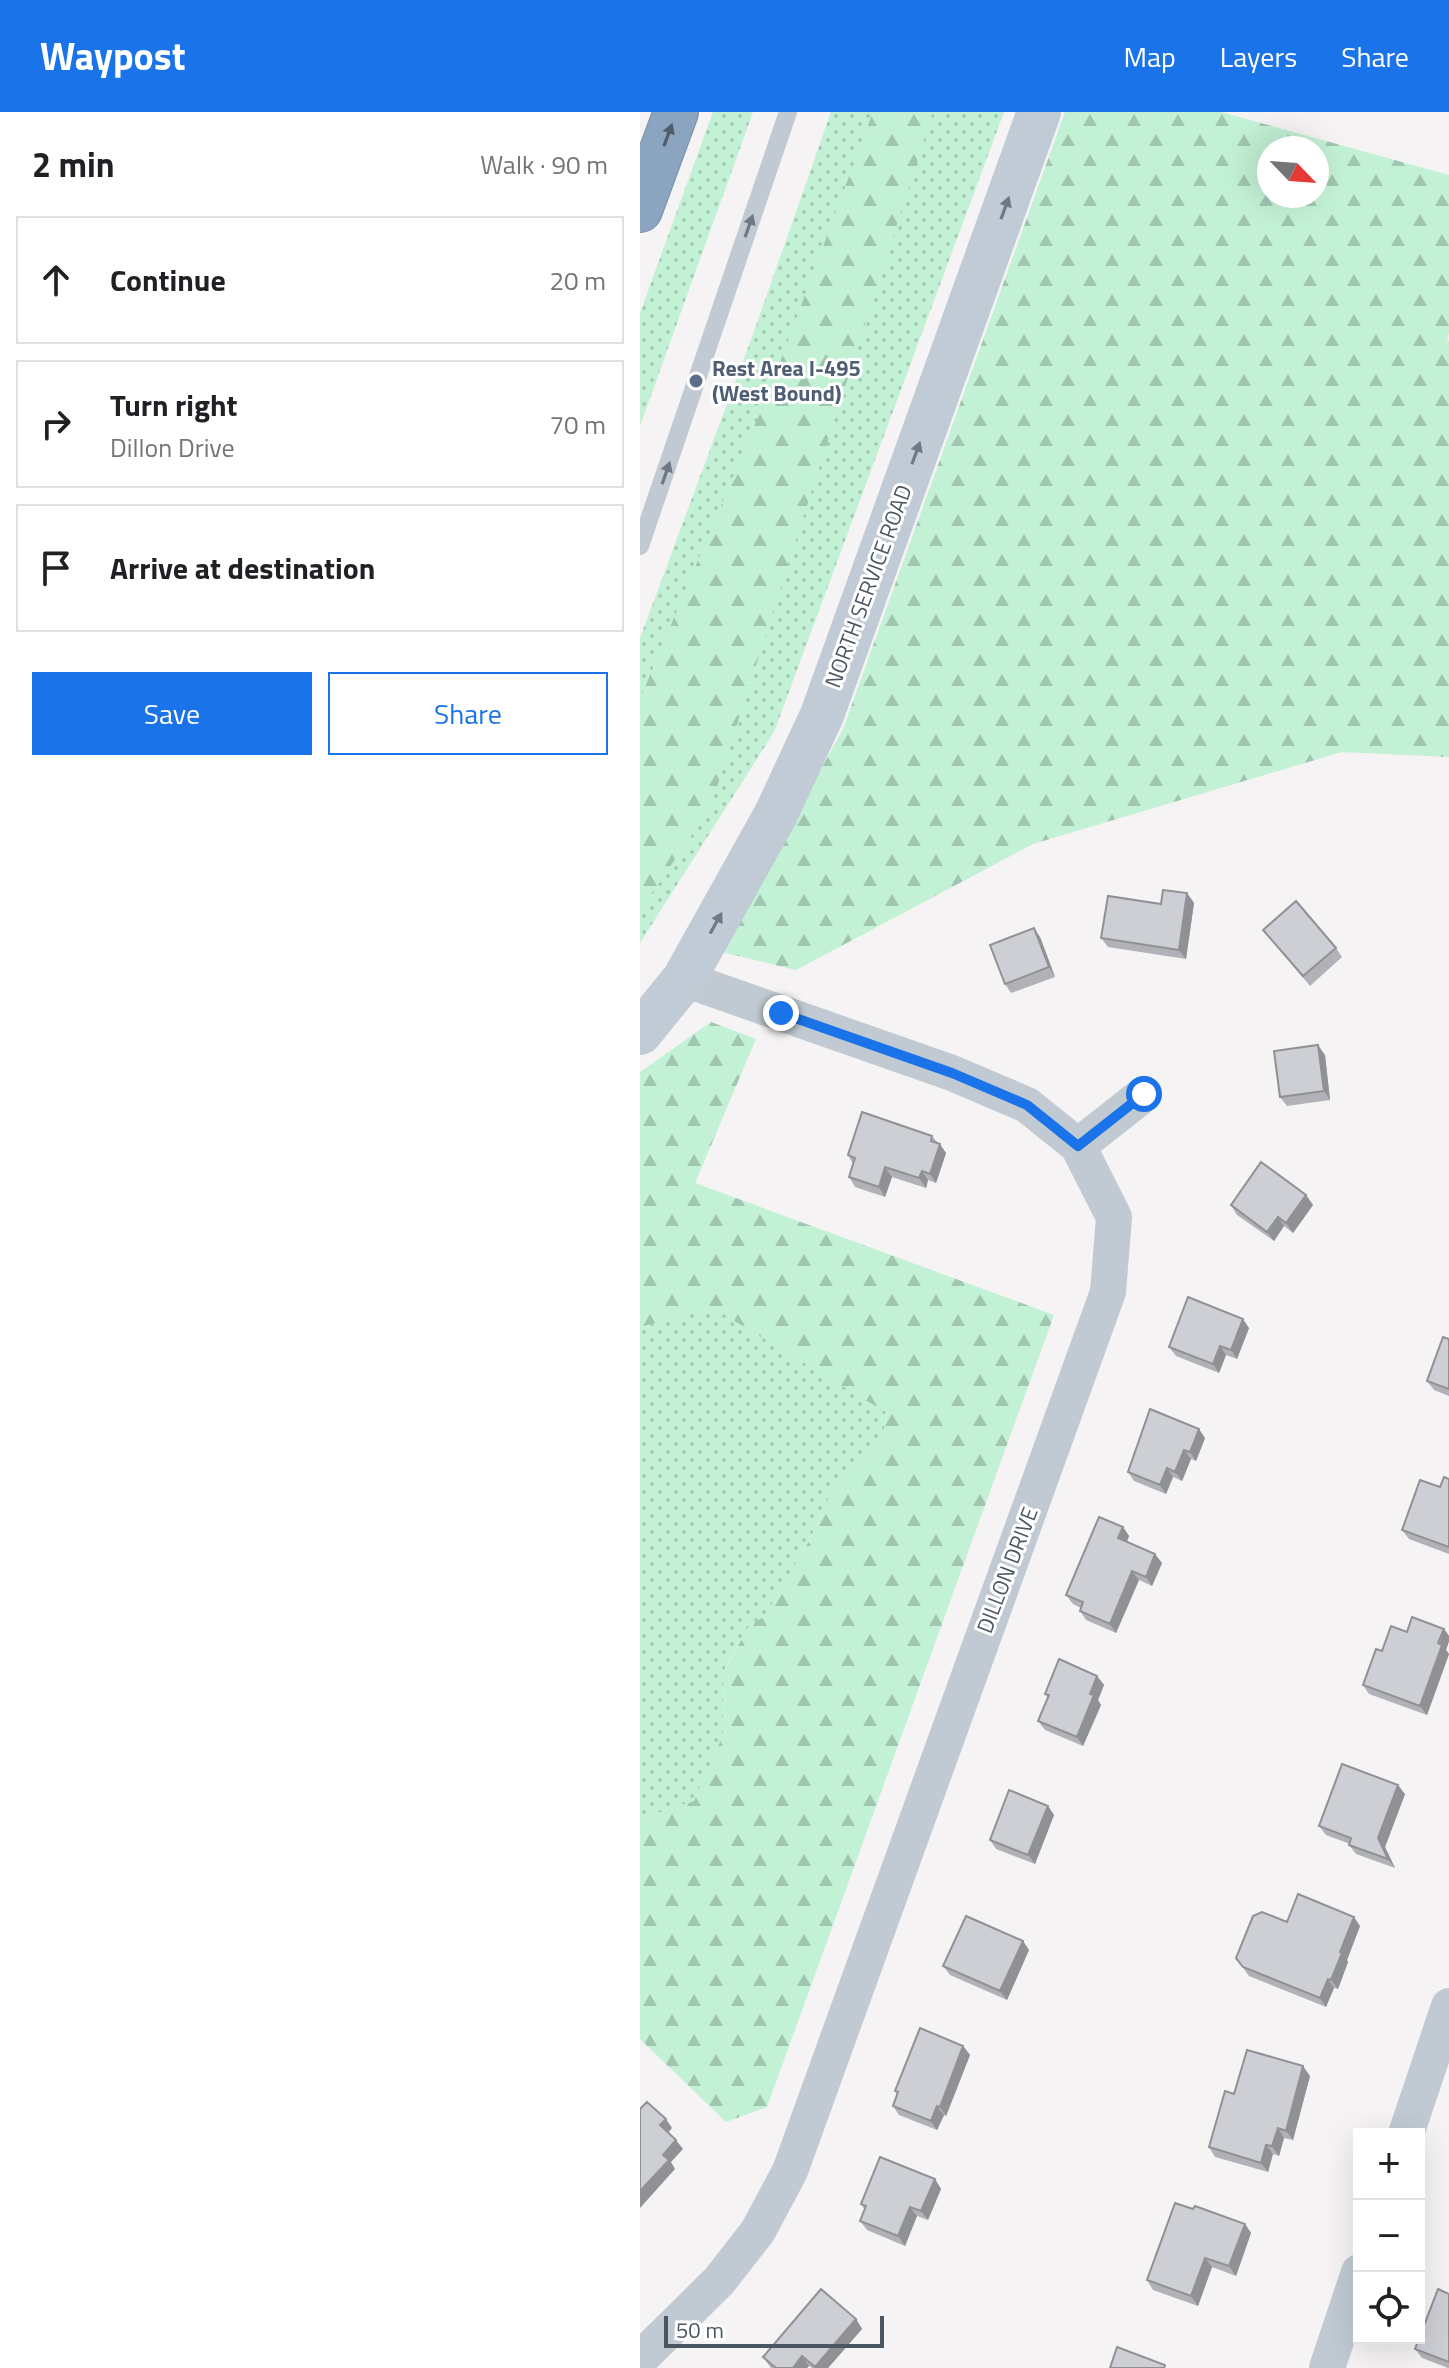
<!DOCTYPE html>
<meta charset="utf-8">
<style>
:root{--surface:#fff;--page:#f6f6f6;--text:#202124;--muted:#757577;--line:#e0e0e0;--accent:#1a73e8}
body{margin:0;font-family:"Titillium Web",sans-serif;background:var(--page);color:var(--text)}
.controls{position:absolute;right:24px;bottom:24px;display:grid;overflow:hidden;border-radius:0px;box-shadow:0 8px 32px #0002}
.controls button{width:72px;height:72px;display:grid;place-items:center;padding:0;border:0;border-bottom:2px solid var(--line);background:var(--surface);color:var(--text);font:40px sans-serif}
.compass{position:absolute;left:617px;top:24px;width:72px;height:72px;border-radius:50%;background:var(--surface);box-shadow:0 8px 32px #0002;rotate:115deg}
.scale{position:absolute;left:24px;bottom:20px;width:220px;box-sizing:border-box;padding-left:8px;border:4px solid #4a5661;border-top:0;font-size:22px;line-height:28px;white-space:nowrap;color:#4a5661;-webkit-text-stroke:6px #fff;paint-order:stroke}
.stop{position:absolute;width:24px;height:24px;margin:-18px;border:6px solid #1a73e8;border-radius:50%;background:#fff}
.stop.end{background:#1a73e8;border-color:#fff;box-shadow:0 2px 8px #0008}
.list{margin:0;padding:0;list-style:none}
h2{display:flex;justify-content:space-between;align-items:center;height:104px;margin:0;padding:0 32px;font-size:34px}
h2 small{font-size:26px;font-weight:400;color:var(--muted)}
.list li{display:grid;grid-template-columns:52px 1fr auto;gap:24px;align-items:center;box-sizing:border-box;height:128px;margin:0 16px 16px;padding:0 16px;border:2px solid var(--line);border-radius:0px}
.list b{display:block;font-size:30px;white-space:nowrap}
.list p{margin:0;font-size:26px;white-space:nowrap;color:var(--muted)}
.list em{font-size:26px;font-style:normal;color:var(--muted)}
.actions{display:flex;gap:16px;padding:24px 32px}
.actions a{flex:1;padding:18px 0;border:2px solid var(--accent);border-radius:0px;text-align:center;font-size:28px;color:var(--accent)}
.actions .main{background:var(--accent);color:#fff}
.icon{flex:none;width:44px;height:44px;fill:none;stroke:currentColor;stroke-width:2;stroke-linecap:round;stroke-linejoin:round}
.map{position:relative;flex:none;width:809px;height:2256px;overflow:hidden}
header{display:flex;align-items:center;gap:48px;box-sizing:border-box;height:112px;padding:0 40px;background:var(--accent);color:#fff}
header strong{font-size:38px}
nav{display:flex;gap:44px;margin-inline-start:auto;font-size:28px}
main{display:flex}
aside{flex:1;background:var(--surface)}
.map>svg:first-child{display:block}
.grass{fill:url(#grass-dots)}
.forest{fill:url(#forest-firs);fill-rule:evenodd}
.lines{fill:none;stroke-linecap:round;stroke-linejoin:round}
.motorway-casing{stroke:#7690ad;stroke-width:46}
.service{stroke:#c1cad2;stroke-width:18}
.minor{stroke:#c1cad2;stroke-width:36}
.secondary{stroke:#c1cbd6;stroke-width:44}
.motorway{stroke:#8ba5c1;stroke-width:44}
.wall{fill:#b0b2b7}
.shaded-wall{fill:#909195}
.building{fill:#cdcfd5;stroke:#909195;stroke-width:2}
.oneway{fill:#505e6b}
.oneway2{fill:#6e7984}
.oneway3{fill:#6e7983}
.route{stroke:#1a73e8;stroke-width:10}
.service-dot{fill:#5c6f8a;stroke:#fff;stroke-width:3}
.labels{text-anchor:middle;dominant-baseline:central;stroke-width:6;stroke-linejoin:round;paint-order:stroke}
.service-label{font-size:22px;font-weight:bold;fill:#4e5e75;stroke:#fff;text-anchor:start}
.street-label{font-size:22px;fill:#4a5661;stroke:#fff}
</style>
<header>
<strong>Waypost</strong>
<nav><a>Map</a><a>Layers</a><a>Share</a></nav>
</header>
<main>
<aside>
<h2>2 min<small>Walk · 90 m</small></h2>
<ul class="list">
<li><svg class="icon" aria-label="ahead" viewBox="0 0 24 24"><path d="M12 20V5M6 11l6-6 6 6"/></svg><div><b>Continue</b></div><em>20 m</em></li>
<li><svg class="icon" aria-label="right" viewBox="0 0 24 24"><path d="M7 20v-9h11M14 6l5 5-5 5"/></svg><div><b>Turn right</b><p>Dillon Drive</p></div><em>70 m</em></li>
<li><svg class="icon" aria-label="arrive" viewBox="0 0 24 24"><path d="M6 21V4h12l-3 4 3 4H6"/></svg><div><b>Arrive at destination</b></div></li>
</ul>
<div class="actions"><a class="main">Save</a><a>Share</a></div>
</aside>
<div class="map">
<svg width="809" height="2256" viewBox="0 0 809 2256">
<defs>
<pattern id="grass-dots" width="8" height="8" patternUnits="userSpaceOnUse" patternTransform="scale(2)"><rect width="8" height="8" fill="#c3f1d5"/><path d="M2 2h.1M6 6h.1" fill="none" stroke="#a0c6b0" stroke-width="1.8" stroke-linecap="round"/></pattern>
<pattern id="forest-firs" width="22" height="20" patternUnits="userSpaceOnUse" patternTransform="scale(2)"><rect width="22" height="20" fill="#c3f1d5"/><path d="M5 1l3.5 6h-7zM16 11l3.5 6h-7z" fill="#a0c6b0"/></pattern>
</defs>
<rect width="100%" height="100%" fill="#f5f3f3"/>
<path class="grass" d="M73,0H113L0,314V201Z
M191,0H364L134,620L0,831V526L112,225Z
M73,1195L247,1300L242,1332L197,1368L169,1429L125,1504L109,1514L84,1558L83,1623L54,1689L0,1707V1215Z"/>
<path class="forest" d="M233,0H293L70,697L0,798V587L133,269Z
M425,0H581L809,63V221L807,228L809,229V645L702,640L393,732L156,858L81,840L203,617ZM629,36H677V84H629Z
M71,910L116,927L55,1071L414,1203L127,1995L86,2010L0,1927V1707L54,1689L83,1623L84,1559L109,1514L125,1504L169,1429L197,1368L242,1332L247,1301L73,1196L0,1215V960Z"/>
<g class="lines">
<defs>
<path id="motorway" d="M0,98L36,0"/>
</defs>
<use href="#motorway" class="motorway-casing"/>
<path class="service" d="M0,434L148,0"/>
<path class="minor" d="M438,1034L504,982
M766,2022L809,1894
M0,2247L79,2169L118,2119L150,2059L468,1180L474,1105L438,1034L387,993L312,961L44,867
M687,2256L719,2160"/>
<path class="secondary" d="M0,921L44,867L136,702L182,603L399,0"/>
<use href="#motorway" class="motorway"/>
</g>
<path class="wall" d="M547,781L554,791L546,847L468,835L461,826L521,792Z
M623,818L696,836L702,845L670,874Z
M400,825L415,865L371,881L365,872Z
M685,943L690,988L647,994L640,985Z
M292,1024L306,1041L296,1071L288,1068L286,1076L252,1065L245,1085L215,1075L209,1065L213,1052L208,1043Z
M666,1083L673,1093L653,1121L644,1114L634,1129L597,1103L591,1093Z
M609,1216L597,1247L586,1243L579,1261L536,1244L529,1235Z
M809,1227V1284L794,1278L787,1269Z
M565,1326L556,1349L551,1347L542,1369L533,1365L526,1382L494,1369L488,1360Z
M809,1367V1442L769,1427L762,1418L800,1375Z
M483,1415L489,1424L487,1430L522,1451L512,1474L499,1468L476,1521L446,1508L440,1499L441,1496L433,1492L426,1483Z
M804,1517L809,1524V1529L806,1538L809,1542L787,1603L729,1582L723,1573L742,1539L767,1520Z
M457,1564L464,1573L458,1588L461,1593L443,1634L405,1618L398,1609L408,1586L405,1582Z
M765,1682L745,1735L755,1756L716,1742L709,1733L710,1732L686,1723L679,1714Z
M408,1694L414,1703L395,1752L356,1737L350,1728Z
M647,1810L720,1814L707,1848L708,1850L698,1877L694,1876L686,1895L609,1864L596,1846Z
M383,1829L389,1838L367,1888L310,1863L303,1854Z
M323,1934L330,1943L306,2004L304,2003L297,2018L259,2003L253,1994L257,1982L255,1979Z
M670,1964L653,2028L644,2026L639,2044L633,2042L628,2060L575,2045L569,2035L594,1982Z
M295,2067L301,2077L288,2108L277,2104L265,2134L227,2118L220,2109L225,2098L221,2092Z
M553,2097L605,2112L611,2121L596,2164L572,2155L558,2194L513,2178L507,2168Z
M809,2182V2256H808L782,2246L775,2237Z
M216,2207L222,2217L188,2256H172L169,2254L167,2256H131L123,2245Z"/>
<path class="shaded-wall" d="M547,781L554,791L546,847L539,838Z
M394,816L400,825L415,865L409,855Z
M678,933L685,943L690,988L684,979Z
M300,1032L306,1041L296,1071L290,1062Z
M245,1055L252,1065L245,1085L239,1075Z
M282,1059L288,1068L286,1076L279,1066Z
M666,1083L673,1093L653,1121L646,1111Z
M638,1105L644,1114L634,1129L627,1120Z
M603,1207L609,1216L597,1247L591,1238Z
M580,1234L586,1243L579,1261L573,1252Z
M559,1317L565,1326L556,1349L550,1340Z
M544,1338L551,1347L542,1369L535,1360Z
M527,1356L533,1365L526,1382L520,1373Z
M483,1415L489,1424L484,1436L478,1426Z
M515,1442L522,1451L512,1474L506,1465Z
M492,1459L499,1468L476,1521L470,1512Z
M804,1517L809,1524V1529L806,1538L809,1542L787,1603L780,1594Z
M457,1564L464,1573L458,1588L461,1593L443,1634L437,1625L450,1582Z
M758,1673L765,1682L745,1735L755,1756L748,1747L738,1726Z
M408,1694L414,1703L395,1752L388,1743Z
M714,1805L720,1814L707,1848L708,1850L698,1877L691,1868L700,1840Z
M383,1829L389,1838L367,1888L360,1879Z
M688,1867L694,1876L686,1895L680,1886Z
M323,1934L330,1943L306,2004L300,1995Z
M663,1954L670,1964L653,2028L646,2019Z
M297,1994L304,2003L297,2018L291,2009Z
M26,2007L32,2016L26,2023L20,2013Z
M638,2016L644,2026L639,2044L632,2034Z
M36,2028L43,2037L31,2050L35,2057L0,2096V2079L23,2043Z
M626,2033L633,2042L628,2060L621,2051Z
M295,2067L301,2077L288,2108L281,2099Z
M270,2095L277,2104L265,2134L258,2124Z
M605,2112L611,2121L596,2164L589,2154Z
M565,2146L572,2155L558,2194L551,2184Z
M216,2207L222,2217L188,2256H176L175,2255Z
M162,2244L169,2254L167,2256H153Z"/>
<path class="building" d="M523,778L547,781L539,838L461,826L468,784L521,792Z
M656,789L696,836L663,864L623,818Z
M394,816L409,855L365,872L350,833Z
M678,933L684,979L640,985L634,939Z
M222,1000L292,1024L291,1029L300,1032L290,1062L282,1059L279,1066L245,1055L239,1075L209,1065L215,1046L208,1043Z
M621,1050L666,1083L646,1111L638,1105L627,1120L591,1093Z
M548,1185L603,1207L591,1238L580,1234L573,1252L529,1235Z
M803,1225L809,1227V1277L787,1269Z
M510,1297L559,1317L550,1340L544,1338L535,1360L527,1356L520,1373L488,1360Z
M804,1365L809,1367V1435L762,1418L780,1368L800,1375Z
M459,1405L483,1415L478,1426L515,1442L506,1465L492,1459L470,1512L440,1499L443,1490L426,1483Z
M772,1505L804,1517L798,1531L802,1533L780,1594L723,1573L736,1537L742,1539L751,1514L767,1520Z
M419,1547L457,1564L450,1582L454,1583L437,1625L398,1609L409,1583L405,1582Z
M702,1652L758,1673L738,1726L748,1747L709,1733L711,1726L679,1714Z
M369,1678L408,1694L388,1743L350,1728Z
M658,1782L714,1805L700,1840L702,1841L691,1868L688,1867L680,1886L603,1855L596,1846L613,1804L622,1800L647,1810Z
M326,1804L383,1829L360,1879L303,1854Z
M280,1916L323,1934L300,1995L297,1994L291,2009L253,1994L258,1980L255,1979Z
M607,1938L663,1954L646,2019L638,2016L632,2034L626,2033L621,2051L569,2035L585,1979L594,1982Z
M7,1990L26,2007L20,2013L36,2028L23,2043L29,2048L0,2079V1997Z
M240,2045L295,2067L281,2099L270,2095L258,2124L220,2109L226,2094L221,2092Z
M535,2091L553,2097L555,2094L605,2112L589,2154L565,2146L551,2184L507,2168Z
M181,2177L216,2207L175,2255L162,2244L153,2256H136L123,2245Z
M798,2177L809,2182V2250L775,2237Z
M477,2235L525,2253L524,2256H470Z"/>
<defs><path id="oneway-solid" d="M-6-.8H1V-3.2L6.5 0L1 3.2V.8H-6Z" transform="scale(2)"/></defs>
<use class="oneway" href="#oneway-solid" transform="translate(28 23) rotate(-70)"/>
<g class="oneway2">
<use href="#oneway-solid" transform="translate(365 96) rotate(-70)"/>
<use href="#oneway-solid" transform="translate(276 341) rotate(-70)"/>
<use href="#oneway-solid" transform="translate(76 811) rotate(-61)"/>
</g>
<g class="oneway3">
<use href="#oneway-solid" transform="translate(109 114) rotate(-71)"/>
<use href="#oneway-solid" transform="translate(26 361) rotate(-71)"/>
</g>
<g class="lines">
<path class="route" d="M141,901L312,961L387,993L438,1034L504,982"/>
</g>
<circle class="service-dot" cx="56" cy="269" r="8"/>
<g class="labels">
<g class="service-label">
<text x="72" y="256">Rest Area I-495<tspan x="72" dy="25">(West Bound)</tspan></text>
</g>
<g class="street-label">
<text transform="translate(228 474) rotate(-70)">NORTH SERVICE ROAD</text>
<text transform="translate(367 1458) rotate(-69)">DILLON DRIVE</text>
</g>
</g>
</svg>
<div class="controls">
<button>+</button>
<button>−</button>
<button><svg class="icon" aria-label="locate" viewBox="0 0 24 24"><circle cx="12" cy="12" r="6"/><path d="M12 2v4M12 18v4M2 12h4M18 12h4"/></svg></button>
</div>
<svg class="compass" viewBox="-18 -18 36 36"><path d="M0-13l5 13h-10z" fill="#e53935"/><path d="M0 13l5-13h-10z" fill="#757577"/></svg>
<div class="scale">50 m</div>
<div class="stop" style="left:504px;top:982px"></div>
<div class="stop end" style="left:141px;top:901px"></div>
</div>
</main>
